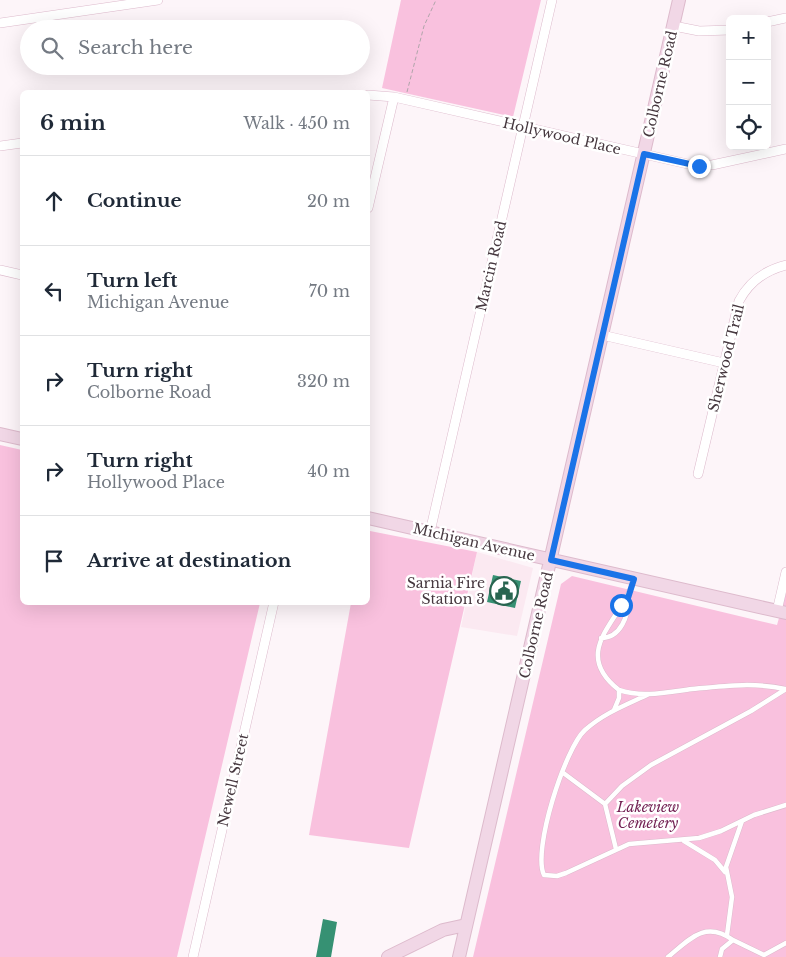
<!DOCTYPE html>
<meta charset="utf-8">
<style>
:root{--surface:#fff;--page:#f6f6f7;--text:#1f2937;--muted:#747a83;--line:#e0e1e3}
body{margin:0;font-family:"Libre Baskerville",serif;background:var(--page);color:var(--text)}
.controls{position:absolute;right:15px;top:15px;display:grid;overflow:hidden;border-radius:8px;box-shadow:0 5px 20px #0002}
.controls button{width:45px;height:45px;display:grid;place-items:center;padding:0;border:0;border-bottom:1px solid var(--line);background:var(--surface);color:var(--text);font:25px sans-serif}
.stop{position:absolute;width:15px;height:15px;margin:-11px;border:4px solid #1a73e8;border-radius:50%;background:#fff}
.stop.end{background:#1a73e8;border-color:#fff;box-shadow:0 1px 5px #0008}
.list{margin:0;padding:0;list-style:none}
h2{display:flex;justify-content:space-between;align-items:center;height:65px;margin:0;padding:0 20px;font-size:21px}
h2 small{font-size:16px;font-weight:400;color:var(--muted)}
.list li{display:grid;grid-template-columns:32px 1fr auto;gap:15px;align-items:center;box-sizing:border-box;height:90px;padding:0 20px;border-top:1px solid var(--line)}
.list b{display:block;font-size:19px;white-space:nowrap}
.list p{margin:0;font-size:16px;white-space:nowrap;color:var(--muted)}
.list em{font-size:16px;font-style:normal;color:var(--muted)}
.icon{flex:none;width:28px;height:28px;fill:none;stroke:currentColor;stroke-width:2;stroke-linecap:round;stroke-linejoin:round}
.map{position:relative;flex:none;width:786px;height:957px;overflow:hidden}
.search{position:absolute;background:var(--surface);box-shadow:0 5px 20px #0002;left:20px;top:20px;width:350px;height:55px;display:flex;align-items:center;gap:12px;box-sizing:border-box;padding:0 18px;border-radius:28px;color:var(--muted);font-size:19px}
.panel{position:absolute;background:var(--surface);box-shadow:0 5px 20px #0002;left:20px;top:90px;width:350px;height:515px;border-radius:8px}
.map>svg:first-child{display:block}
.built{fill:#fbe9f1}
.green{fill:#f9c1de}
.building{fill:#369173}
.lines{fill:none;stroke-linecap:round;stroke-linejoin:round}
.lane-casing{stroke:#ddbacc;stroke-width:5.5}
.street-casing{stroke:#ddbacc;stroke-width:10}
.secondary-casing{stroke:#ddbacc;stroke-width:14}
.path{stroke:#b0a5aa;stroke-width:1;stroke-dasharray:4 2.5;stroke-linecap:butt}
.lane{stroke:#fff;stroke-width:4.5}
.street{stroke:#fff;stroke-width:9}
.secondary{stroke:#f1d7e6;stroke-width:12}
.route{stroke:#1a73e8;stroke-width:6}
.labels{text-anchor:middle;dominant-baseline:central;stroke-width:5;stroke-linejoin:round;paint-order:stroke}
.street-label{font-size:14px;fill:#46383f;stroke:#fff}
.poi-label{font-size:14px;fill:#46383f;stroke:#fff;text-anchor:end}
.park-label{font-size:14px;font-style:italic;fill:#721f52;stroke:#fff}
</style>
<div class="map">
<svg width="786" height="957" viewBox="0 0 786 957">
<rect width="100%" height="100%" fill="#fdf5f9"/>
<path class="built" d="M477,552L533,568L517,636L461,627Z"/>
<path class="green" d="M401,0H541L513,117L382,88Z
M0,445L22,450V602L260,603L177,957H0Z
M370,531L477,552L409,848L309,835L351,603L368,602V540Z
M572,576L777,625L786,593V957H473L561,584Z"/>
<path class="building" d="M493,575L521,581L515,608L487,602Z
M323,919L337,922L331,957H316Z"/>
<g class="lines">
<defs>
<path id="lane" d="M634,579C624,619 568,650 619,690C643,698 668,692 692,689C723,686 755,682 785,689
M601,638C621,638 629,615 628,598
M649,694C626,705 604,713 585,730C565,748 532,851 544,875L557,876L566,873L629,844L699,838L721,831L754,815L786,805
M614,710L619,698V690
M562,772L605,804L616,849
M605,804L622,786L651,765L751,711L786,689
M684,841L715,860L725,872
M727,935L732,897L726,867L742,821
M668,957C690,939 705,920 733,940
M720,957L722,949L733,940L764,955L786,943"/>
<path id="street" d="M767,22L786,18
M0,23L158,0
M674,26L699,31L730,30
M368,95L394,97L692,165H712L786,149
M0,146L22,143
M368,208L394,97
M0,270L22,275
M602,335L724,363
M698,474L739,301C749,282 766,270 786,265
M430,532L552,0
M777,611L786,572
M193,957L274,602"/>
<path id="secondary" d="M0,434L22,439
M368,518L786,613
M388,957L443,930L466,925
M459,957L679,0"/>
</defs>
<use href="#lane" class="lane-casing"/>
<use href="#street" class="street-casing"/>
<use href="#secondary" class="secondary-casing"/>
<path class="path" d="M407,92L424,26L436,0"/>
<use href="#lane" class="lane"/>
<use href="#street" class="street"/>
<use href="#secondary" class="secondary"/>
</g>
<g class="lines">
<path class="route" d="M621,605L628,598L634,579L551,560L644,154L699,166"/>
</g>
<defs>
<symbol id="civic-ring" viewBox="-11 -11 22 22"><circle r="9.5" fill="#fff" stroke="#286550" stroke-width="1.5"/><path d="M-.6-6.5H3V-4.5H.6V-3L4-1V1h2V6H-6V1h2V-1L-.6-3ZM-1.2 2.5V6h2.4V2.5Z" fill="#286550"/></symbol>
</defs>
<g fill-rule="evenodd">
<use href="#civic-ring" x="488" y="575" width="32" height="32"/>
</g>
<g class="labels">
<g class="street-label">
<text transform="translate(660 84) rotate(-77)">Colborne Road</text>
<text transform="translate(562 136) rotate(13)">Hollywood Place</text>
<text transform="translate(491 266) rotate(-77)">Marcin Road</text>
<text transform="translate(726 358) rotate(-76)">Sherwood Trail</text>
<text transform="translate(474 542) rotate(13)">Michigan Avenue</text>
<text transform="translate(536 625) rotate(-77)">Colborne Road</text>
<text transform="translate(233 780) rotate(-77)">Newell Street</text>
</g>
<g class="poi-label">
<text x="485" y="583">Sarnia Fire<tspan x="485" dy="16">Station 3</tspan></text>
</g>
<g class="park-label">
<text x="648" y="807">Lakeview<tspan x="648" dy="16">Cemetery</tspan></text>
</g>
</g>
</svg>
<div class="controls">
<button>+</button>
<button>−</button>
<button><svg class="icon" aria-label="locate" viewBox="0 0 24 24"><circle cx="12" cy="12" r="6"/><path d="M12 2v4M12 18v4M2 12h4M18 12h4"/></svg></button>
</div>
<div class="stop" style="left:621px;top:605px"></div>
<div class="stop end" style="left:699px;top:166px"></div>
<div class="search"><svg class="icon" aria-label="search" viewBox="0 0 24 24"><circle cx="10" cy="10" r="6"/><path d="M15 15l6 6"/></svg>Search here</div>
<section class="panel">
<h2>6 min<small>Walk · 450 m</small></h2>
<ul class="list">
<li><svg class="icon" aria-label="ahead" viewBox="0 0 24 24"><path d="M12 20V5M6 11l6-6 6 6"/></svg><div><b>Continue</b></div><em>20 m</em></li>
<li><svg class="icon" aria-label="left" viewBox="0 0 24 24"><path d="M17 20v-9H6M10 6l-5 5 5 5"/></svg><div><b>Turn left</b><p>Michigan Avenue</p></div><em>70 m</em></li>
<li><svg class="icon" aria-label="right" viewBox="0 0 24 24"><path d="M7 20v-9h11M14 6l5 5-5 5"/></svg><div><b>Turn right</b><p>Colborne Road</p></div><em>320 m</em></li>
<li><svg class="icon" aria-label="right" viewBox="0 0 24 24"><path d="M7 20v-9h11M14 6l5 5-5 5"/></svg><div><b>Turn right</b><p>Hollywood Place</p></div><em>40 m</em></li>
<li><svg class="icon" aria-label="arrive" viewBox="0 0 24 24"><path d="M6 21V4h12l-3 4 3 4H6"/></svg><div><b>Arrive at destination</b></div></li>
</ul>
</section>
</div>
